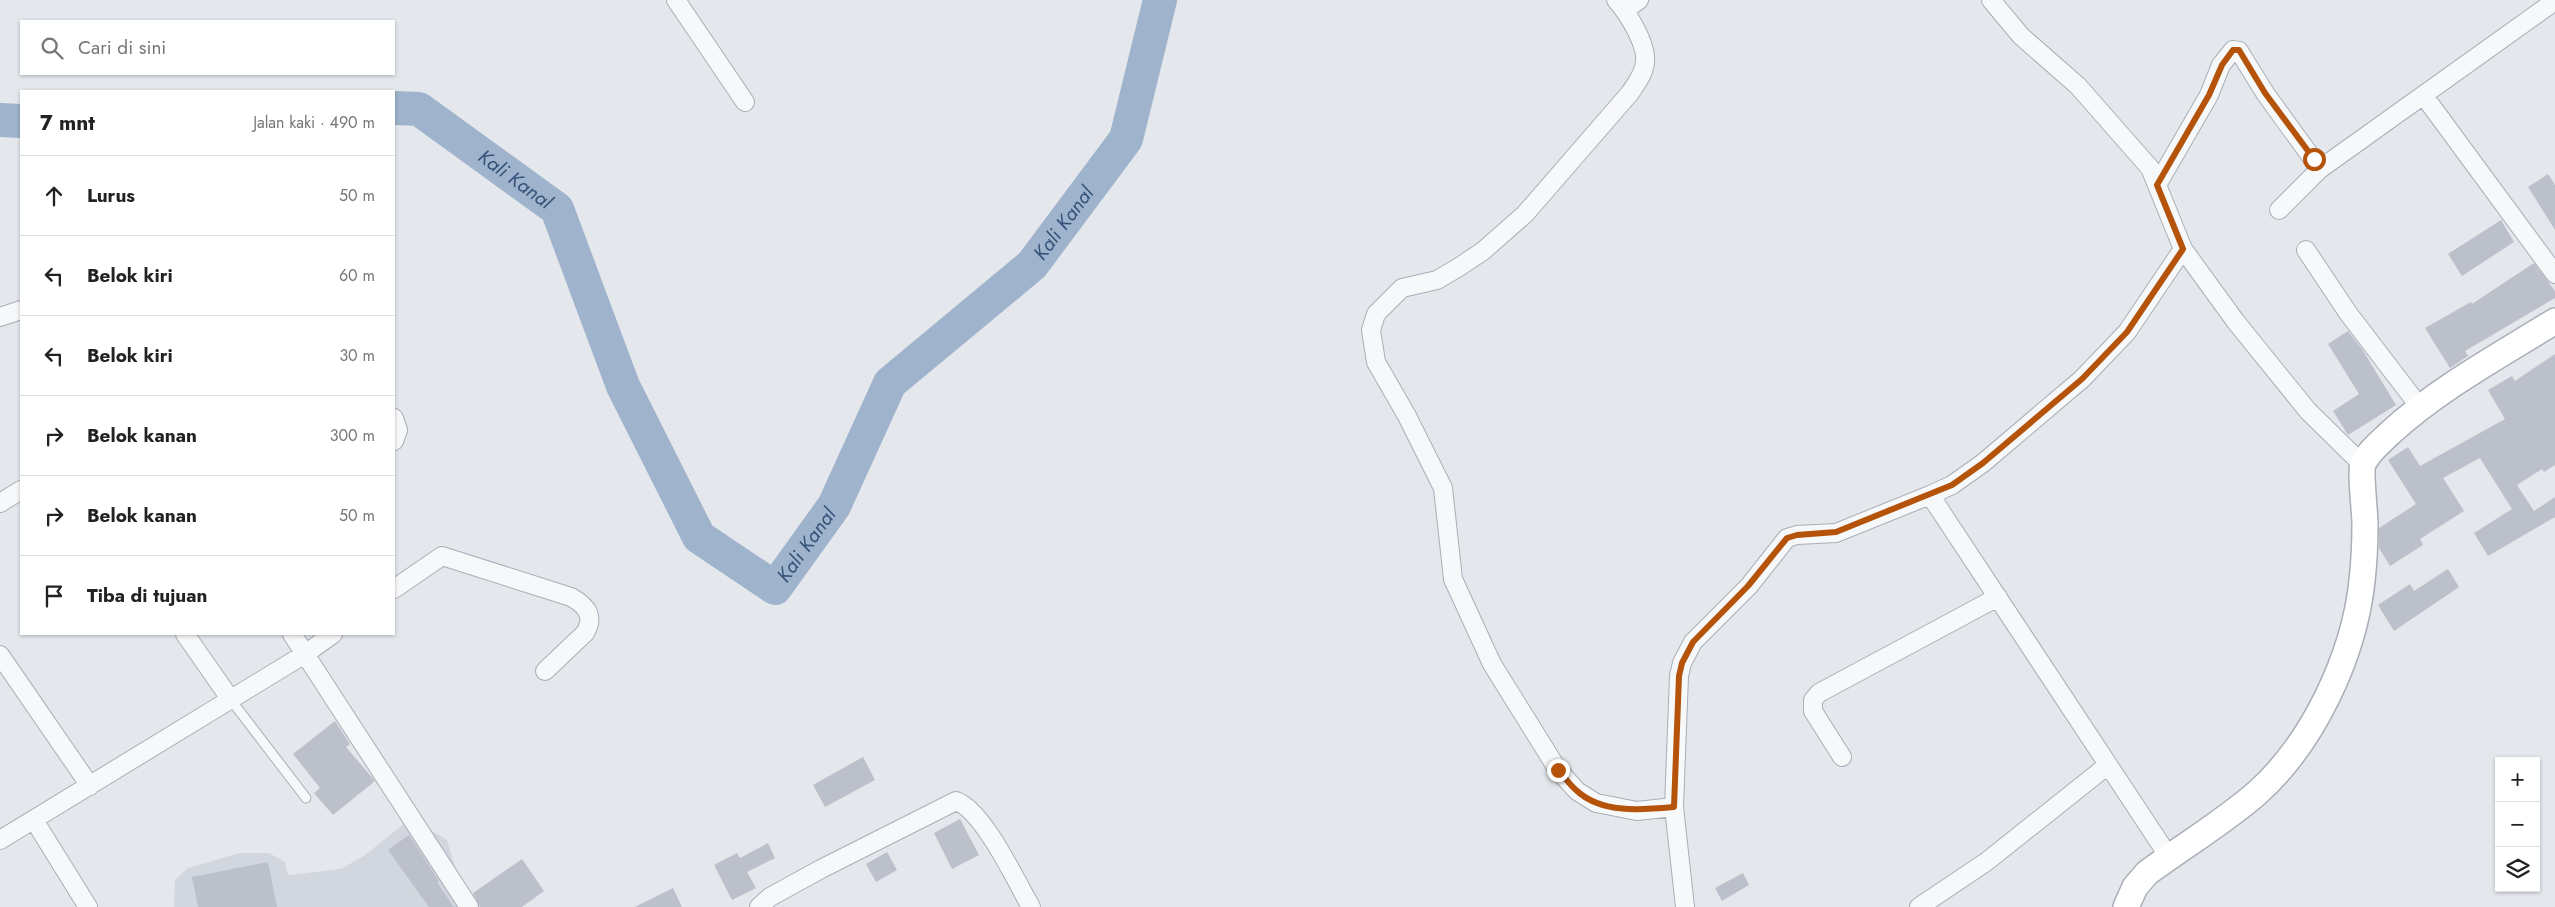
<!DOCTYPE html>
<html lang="id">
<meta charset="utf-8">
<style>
:root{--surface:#fff;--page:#f2f2f2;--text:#222;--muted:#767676;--line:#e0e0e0}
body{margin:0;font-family:Jost,sans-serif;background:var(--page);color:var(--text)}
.controls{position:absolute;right:15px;bottom:15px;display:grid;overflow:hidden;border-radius:0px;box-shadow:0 1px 4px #0004}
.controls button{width:45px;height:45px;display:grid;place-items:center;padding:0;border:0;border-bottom:1px solid var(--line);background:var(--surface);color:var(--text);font:25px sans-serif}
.stop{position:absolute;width:15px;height:15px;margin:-11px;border:4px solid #b45309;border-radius:50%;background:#fff}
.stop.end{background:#b45309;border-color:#fff;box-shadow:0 1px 5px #0008}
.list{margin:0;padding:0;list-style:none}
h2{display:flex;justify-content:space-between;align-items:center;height:65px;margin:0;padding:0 20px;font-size:21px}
h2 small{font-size:16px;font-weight:400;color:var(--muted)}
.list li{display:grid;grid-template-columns:32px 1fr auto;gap:15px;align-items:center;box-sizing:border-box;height:80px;padding:0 20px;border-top:1px solid var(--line)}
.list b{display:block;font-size:19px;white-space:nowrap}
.list em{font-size:16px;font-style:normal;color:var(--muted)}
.icon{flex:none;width:28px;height:28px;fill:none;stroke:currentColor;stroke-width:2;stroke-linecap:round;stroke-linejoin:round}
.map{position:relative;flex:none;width:2555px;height:907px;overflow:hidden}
.search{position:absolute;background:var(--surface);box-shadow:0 1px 4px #0004;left:20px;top:20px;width:375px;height:55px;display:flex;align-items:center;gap:12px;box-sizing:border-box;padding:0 18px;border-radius:0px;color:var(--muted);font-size:19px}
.panel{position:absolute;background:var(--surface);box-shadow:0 1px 4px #0004;left:20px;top:90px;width:375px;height:545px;border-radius:0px}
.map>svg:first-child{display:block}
.built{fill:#d2d6de}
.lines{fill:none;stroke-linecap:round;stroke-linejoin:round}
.river{stroke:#9fb4cc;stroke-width:34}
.building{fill:#bbc0ca}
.lane-casing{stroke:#a9aeb7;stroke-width:11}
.street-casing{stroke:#a9aeb7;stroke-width:20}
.secondary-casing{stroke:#a9aeb7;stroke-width:28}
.lane{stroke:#f7f8fa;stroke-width:9}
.street{stroke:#f7f8fa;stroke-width:18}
.secondary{stroke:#fff;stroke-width:25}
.route{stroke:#b45309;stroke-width:6}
.labels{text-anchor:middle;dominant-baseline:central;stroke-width:4;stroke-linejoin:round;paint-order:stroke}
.water-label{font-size:20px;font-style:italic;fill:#34527a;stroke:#f4f6f9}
</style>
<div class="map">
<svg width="2555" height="907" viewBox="0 0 2555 907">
<rect width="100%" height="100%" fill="#e4e7ec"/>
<path class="built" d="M411,818L447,840L467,907H174L175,880L188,868L240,853H269L285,862L288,875L341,869L364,856Z"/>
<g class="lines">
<g class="river">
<path id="s1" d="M394,108L419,109L557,209L623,386L699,537L775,588L834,506L890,383L1032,265L1126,139L1160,0"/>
<path d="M0,120L21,121"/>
</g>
</g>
<path class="building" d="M2548,174L2555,185V230L2528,187Z
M2501,220L2514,242L2462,276L2448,254Z
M2534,263L2555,291V298L2465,351L2468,356L2450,368L2425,328L2471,302L2472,304Z
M2348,331L2362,349L2396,405L2348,435L2333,411L2359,394L2328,344Z
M2555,354V465L2544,472L2542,469L2517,485L2534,511L2555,497V517L2488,556L2474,533L2512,509L2480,458L2443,478L2464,511L2420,539L2423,545L2390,566L2379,548V528L2416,504L2388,460L2408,447L2420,466L2505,419L2488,390L2512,376L2515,381Z
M2448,569L2459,587L2394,631L2378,605L2410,584L2414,591Z
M335,721L350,744L346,747L375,781L333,815L314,793L320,788L293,754Z
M863,757L875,780L825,807L813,785Z
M960,819L979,855L952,869L934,833Z
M409,835L439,881L437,882L453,906L456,907H429L388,850Z
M768,843L775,858L747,872L756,888L732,900L714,865L737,853L740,858Z
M887,852L897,870L876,882L866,864Z
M522,859L544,891L522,907H480L473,893Z
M268,862L277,907H198L192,877Z
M1743,873L1749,885L1722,901L1715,888Z
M673,888L682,907H635Z"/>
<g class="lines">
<defs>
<path id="lane" d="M231,700L306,798"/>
<path id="street" d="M676,0L745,102
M1616,0C1627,12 1647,44 1645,61C1645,73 1636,84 1630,93L1525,214L1483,251L1459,267L1437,280L1402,288L1376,314L1371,330L1376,362L1407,416L1443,488L1453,579L1492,664L1558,770L1577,791L1596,803L1637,811L1674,807L1685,907
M1991,0L2021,36L2078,86L2150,168L2183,249L2236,322L2308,411L2363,465
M1625,10L1639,0
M2424,96L2555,274
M2157,185L2209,95L2221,65L2233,50L2239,51L2265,93L2320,169L2555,1
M2279,210L2320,169
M2306,250L2348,313L2419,406
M0,317L21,310
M394,418L398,430L394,441
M0,503L21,490
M394,589L442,556L571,597C587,606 595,616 585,633L545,671
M185,634L231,700
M292,634L469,907
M0,655L90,786
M1842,757L1813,711V700L1819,693L1998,597
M1674,807L1679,676L1682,663L1693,642L1749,586L1787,538L1797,535L1836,533L1930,495
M34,820L88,907
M0,840L305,654L333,634
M2169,857L1930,495L1952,485L1983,463L2082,379L2127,332L2183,249
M759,907L770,897L821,869L956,801C983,810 1016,881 1031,907
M1919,907L1986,862L2108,765"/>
<path id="secondary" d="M2126,907L2135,887L2147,873C2182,847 2224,822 2257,793C2313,743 2354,656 2362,581C2364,563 2365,543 2365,524C2365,512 2360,473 2363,464C2368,452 2381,442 2390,433C2439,388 2499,356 2555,321"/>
</defs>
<use href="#lane" class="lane-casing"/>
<use href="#street" class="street-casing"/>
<use href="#secondary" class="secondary-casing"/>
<use href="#lane" class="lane"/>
<use href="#street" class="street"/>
<use href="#secondary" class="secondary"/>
</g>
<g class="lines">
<path class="route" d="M1558,770C1564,776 1569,784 1576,790C1601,814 1642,810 1674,807L1679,676L1682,663L1693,642L1748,586L1787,538L1797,535L1836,532L1952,485L1983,463L2082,379L2127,332L2183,249L2157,185L2209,95L2222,65L2233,50H2239L2265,93L2314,159"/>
</g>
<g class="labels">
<g class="water-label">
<text stroke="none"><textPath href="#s1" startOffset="144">Kali Kanal</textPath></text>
<text stroke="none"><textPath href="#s1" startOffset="1118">Kali Kanal</textPath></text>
<text stroke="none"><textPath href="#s1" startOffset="698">Kali Kanal</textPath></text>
</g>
</g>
</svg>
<div class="controls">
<button>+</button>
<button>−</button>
<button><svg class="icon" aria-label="layers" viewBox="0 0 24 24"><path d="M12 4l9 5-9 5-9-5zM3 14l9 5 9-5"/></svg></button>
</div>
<div class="stop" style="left:2314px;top:159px"></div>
<div class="stop end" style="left:1558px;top:770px"></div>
<div class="search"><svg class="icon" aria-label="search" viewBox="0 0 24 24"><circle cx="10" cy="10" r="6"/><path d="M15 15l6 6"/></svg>Cari di sini</div>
<section class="panel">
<h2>7 mnt<small>Jalan kaki · 490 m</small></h2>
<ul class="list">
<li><svg class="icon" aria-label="ahead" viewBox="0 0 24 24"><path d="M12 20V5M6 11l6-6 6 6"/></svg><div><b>Lurus</b></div><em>50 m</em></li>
<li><svg class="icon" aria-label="left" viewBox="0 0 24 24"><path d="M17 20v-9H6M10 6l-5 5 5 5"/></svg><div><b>Belok kiri</b></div><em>60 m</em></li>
<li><svg class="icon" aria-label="left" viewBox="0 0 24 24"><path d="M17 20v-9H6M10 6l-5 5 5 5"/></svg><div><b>Belok kiri</b></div><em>30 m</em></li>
<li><svg class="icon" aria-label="right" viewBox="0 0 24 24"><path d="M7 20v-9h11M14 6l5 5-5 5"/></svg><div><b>Belok kanan</b></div><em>300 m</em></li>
<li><svg class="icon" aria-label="right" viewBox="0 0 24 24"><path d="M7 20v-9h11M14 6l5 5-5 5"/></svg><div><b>Belok kanan</b></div><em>50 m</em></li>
<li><svg class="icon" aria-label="arrive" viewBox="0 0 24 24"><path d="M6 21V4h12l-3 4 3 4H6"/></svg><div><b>Tiba di tujuan</b></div></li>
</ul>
</section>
</div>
